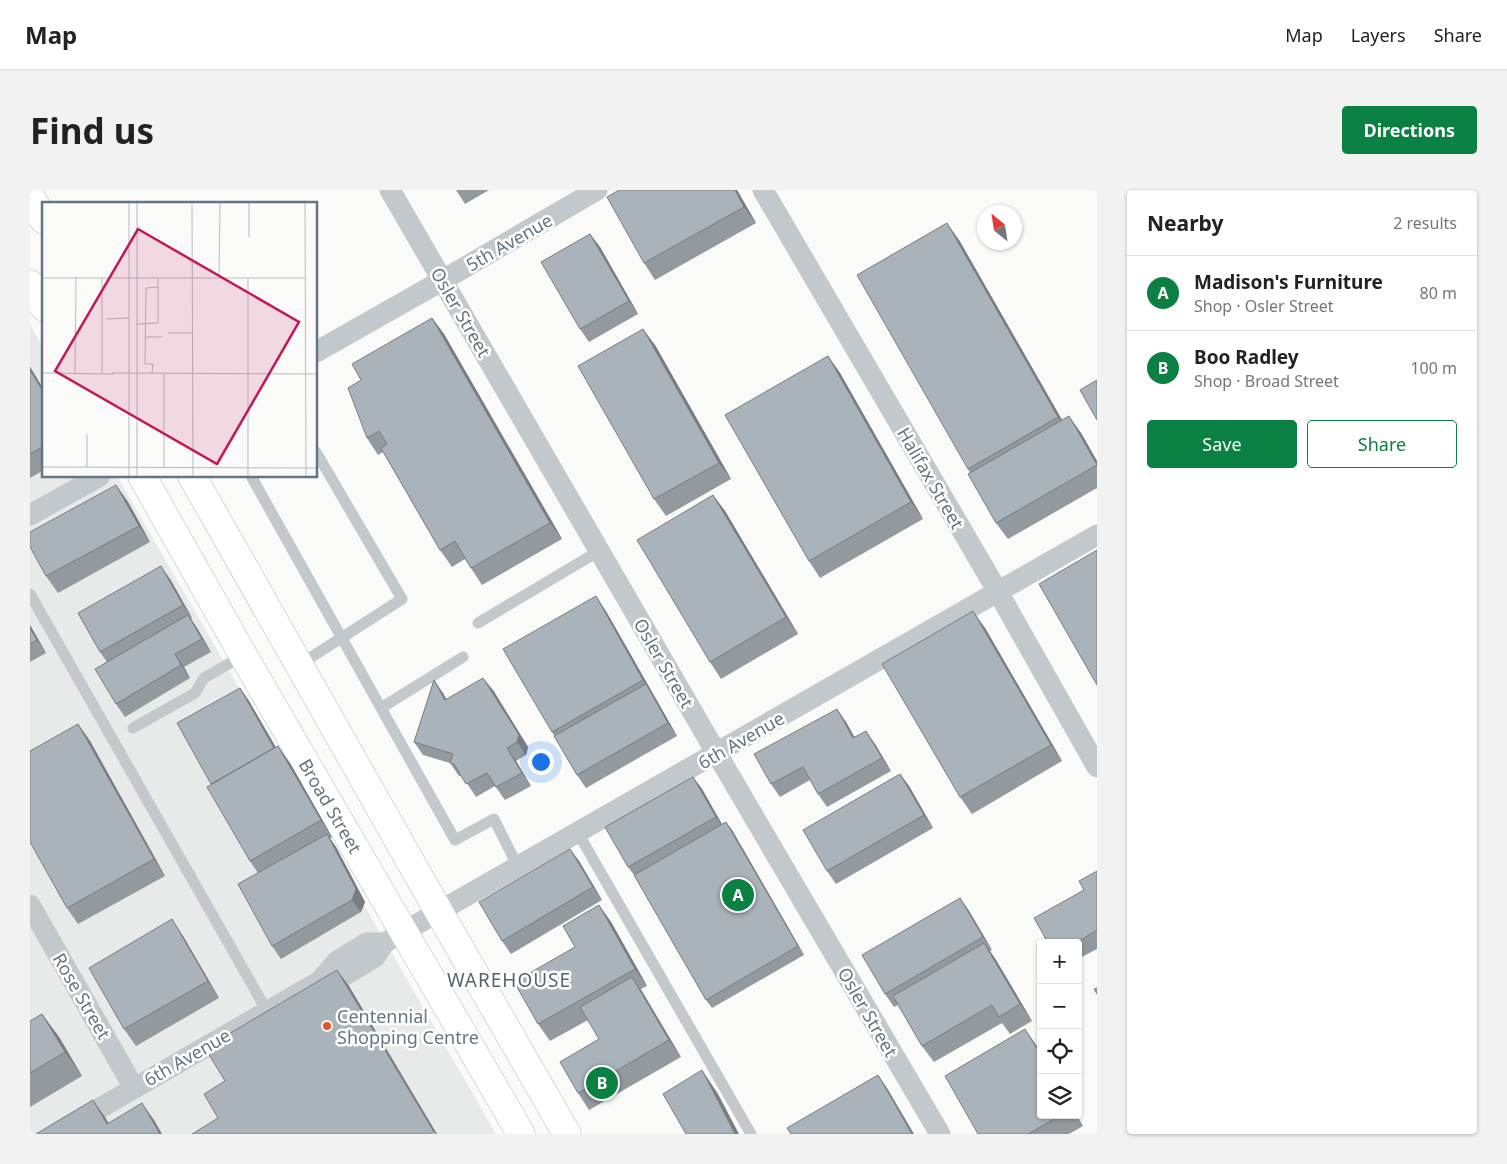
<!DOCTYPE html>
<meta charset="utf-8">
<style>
:root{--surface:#fff;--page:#f2f2f2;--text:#222;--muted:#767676;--line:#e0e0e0;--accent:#0b8043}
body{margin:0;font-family:"Noto Sans",sans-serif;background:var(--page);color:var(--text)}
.controls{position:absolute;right:15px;bottom:15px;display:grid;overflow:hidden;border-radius:5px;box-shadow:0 1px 4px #0004}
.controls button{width:45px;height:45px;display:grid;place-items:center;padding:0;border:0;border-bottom:1px solid var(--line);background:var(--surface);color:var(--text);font:25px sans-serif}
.compass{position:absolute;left:947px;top:15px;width:45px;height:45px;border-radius:50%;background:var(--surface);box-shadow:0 1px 4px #0004;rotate:330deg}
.you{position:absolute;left:510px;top:571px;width:18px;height:18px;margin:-12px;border:4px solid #fff;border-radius:50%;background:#1a73e8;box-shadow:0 0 0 8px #1a73e833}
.badge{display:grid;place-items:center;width:32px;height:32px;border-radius:50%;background:var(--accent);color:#fff;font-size:16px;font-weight:700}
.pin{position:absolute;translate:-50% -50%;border:2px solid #fff;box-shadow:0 1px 5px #0006}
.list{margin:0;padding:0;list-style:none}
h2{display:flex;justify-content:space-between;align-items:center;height:65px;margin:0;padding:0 20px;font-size:21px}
h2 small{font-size:16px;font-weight:400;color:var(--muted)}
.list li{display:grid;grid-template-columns:32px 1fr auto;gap:15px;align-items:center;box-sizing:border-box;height:75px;padding:0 20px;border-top:1px solid var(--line)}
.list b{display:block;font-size:19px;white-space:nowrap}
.list p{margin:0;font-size:16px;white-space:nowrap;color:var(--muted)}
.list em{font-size:16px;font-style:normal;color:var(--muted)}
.actions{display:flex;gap:10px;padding:15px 20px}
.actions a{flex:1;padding:11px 0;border:1px solid var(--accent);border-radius:5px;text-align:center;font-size:18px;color:var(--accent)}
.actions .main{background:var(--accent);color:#fff}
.icon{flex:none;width:28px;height:28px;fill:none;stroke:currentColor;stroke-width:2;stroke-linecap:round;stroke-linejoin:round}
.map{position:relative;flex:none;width:1067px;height:944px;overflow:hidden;border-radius:5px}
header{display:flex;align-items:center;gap:30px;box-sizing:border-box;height:70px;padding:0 25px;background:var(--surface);border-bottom:1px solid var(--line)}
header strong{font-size:24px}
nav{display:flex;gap:28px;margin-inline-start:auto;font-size:18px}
.intro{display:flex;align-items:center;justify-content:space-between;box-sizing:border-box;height:120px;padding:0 30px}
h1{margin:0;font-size:35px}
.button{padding:12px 22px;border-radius:5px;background:var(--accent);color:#fff;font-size:18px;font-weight:700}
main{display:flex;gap:30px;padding:0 30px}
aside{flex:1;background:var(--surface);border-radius:5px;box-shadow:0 1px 4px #0004}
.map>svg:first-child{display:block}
.built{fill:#e8e9e9}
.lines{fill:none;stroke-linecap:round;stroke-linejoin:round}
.secondary-casing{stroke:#b3babf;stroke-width:29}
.service{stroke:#c3c8cc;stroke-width:11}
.minor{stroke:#c3c8cc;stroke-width:21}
.secondary{stroke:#fff;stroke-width:28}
.wall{fill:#929a9f}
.shaded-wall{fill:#777d82}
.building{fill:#aab3b9;stroke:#777d82}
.poi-dot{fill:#e4572e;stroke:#fff;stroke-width:2}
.labels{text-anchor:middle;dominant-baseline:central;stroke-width:5;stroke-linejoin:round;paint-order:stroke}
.street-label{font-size:18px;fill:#657683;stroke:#fff}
.poi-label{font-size:18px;fill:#657683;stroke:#fff;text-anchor:start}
.neighbourhood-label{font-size:19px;letter-spacing:1px;fill:#57646e;stroke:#fff}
.inset-road{fill:none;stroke:#b5bdc2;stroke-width:1}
.view{fill:#c2185b;fill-opacity:0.15;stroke:#c2185b;stroke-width:2.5}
.inset-edge{fill:none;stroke:#657683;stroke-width:2.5}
</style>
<header>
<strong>Map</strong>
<nav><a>Map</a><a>Layers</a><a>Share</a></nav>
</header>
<div class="intro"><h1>Find us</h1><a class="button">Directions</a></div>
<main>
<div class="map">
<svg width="1067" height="944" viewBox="0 0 1067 944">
<rect width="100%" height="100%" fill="#fafaf8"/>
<path class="built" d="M0,135L14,159V286H87L466,944H0Z"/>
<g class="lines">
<defs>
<g id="secondary">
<path d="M0,6L14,30"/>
<path d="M0,94L14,117"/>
<path id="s1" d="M112,286L217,472L491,944"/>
<path d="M162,286L409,722L537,944"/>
</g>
</defs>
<use href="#secondary" class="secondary-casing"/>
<path class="service" d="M221,286L425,650L464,629L488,677
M0,404L237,821
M448,433L569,361
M269,475L372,409L286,262
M351,518L433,467
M103,538L165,503L174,488L214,465
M548,643L721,944"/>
<path class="minor" d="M360,0L687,564L910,944
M733,0L968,402L1067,577
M286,162L413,90L567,0
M0,325L70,286
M0,715L104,898
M290,791L307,771L337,753H354
M25,944L290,791L315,785L345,767L354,753L1067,345"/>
<use href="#secondary" class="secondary"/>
</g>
<path class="wall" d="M426,0H459L435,14Z
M707,0L726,33L625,90L614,73Z
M560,44L570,57L608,124L559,152L550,139Z
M929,50L1032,230L1051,243L1067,271V298L978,349L966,333L938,279Z
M402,128L414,144L532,349L452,395L435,369L422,377L410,360L353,262L348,265L337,248L331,190Z
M625,155L701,289L636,326L624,309Z
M798,166L810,183L893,329L790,388L779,371Z
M0,177L14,200V280L0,288Z
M86,295L98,312L120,352L28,403L16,386Z
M683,305L695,321L768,444L691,489L680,472Z
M140,389L162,428L161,429L167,438L181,462L154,477L160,488L95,527L86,514L77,472L70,462Z
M566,406L577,423L647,546L556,598L547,585L522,542Z
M0,435L16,463L0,472Z
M955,438L1032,571L942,624L930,607Z
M404,490L416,509L463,500L498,557L496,565L486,571L501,596L475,610L465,596L446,607L432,586H429L420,573L393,565L384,552Z
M210,498L219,511L246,557L260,573L302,647L300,649L306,657L335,712L331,722L251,769L242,756L228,683L220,671L181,594Z
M816,532L825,548L845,554L861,581L797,617L788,604L780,590L750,607L741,594Z
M48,534L60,551L135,686L48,734L37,718Z
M870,584L879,596L903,638L806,694L797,681Z
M663,587L672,599L692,634L702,640L774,765L682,818L676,810L604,685L598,677Z
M540,659L549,671L572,710L481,764L472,751Z
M1067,681V759L1048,769V753H1018Z
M930,708L939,721L962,760L960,761L966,770L1002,831L980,844L972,833L904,872L892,856L868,815L864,817L855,804Z
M569,715L581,732L617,796L611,799L651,867L559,920L548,903L569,849L558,830L520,851L508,834L545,757Z
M153,746L189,808L106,856L94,839Z
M12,824L29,847L52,886L0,917V831Z
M1007,856L1011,862V925H1047L1053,936L1039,944H948Z"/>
<path class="shaded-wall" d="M705,0H707L726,33L714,17Z
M917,33L929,50L1040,244L1028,227Z
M560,44L570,57L608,124L599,111Z
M402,128L414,144L532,349L520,333Z
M613,139L625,155L701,289L689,273Z
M798,166L810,183L893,329L881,312Z
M0,177L14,200V203L0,180Z
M1039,226L1051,243L1067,271V274Z
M86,295L98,312L120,352L109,336Z
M683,305L695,321L768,444L756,427Z
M131,376L140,389L162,428L153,415Z
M566,406L577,423L647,546L638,533L613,490Z
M943,421L955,438L1032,571L1021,555Z
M158,425L167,438L181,462L172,449Z
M0,435L16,463L7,450L0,438Z
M145,464L154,477L160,488L151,475Z
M453,488L463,500L498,557L496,565L487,552Z
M404,490L413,503L424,523L415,510Z
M210,498L219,511L255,574L246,561Z
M807,519L816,532L832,561L823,548Z
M48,534L60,551L135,686L124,669Z
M836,541L845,554L861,581L852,568Z
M248,556L260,573L302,647L291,630Z
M477,558L486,571L501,596L492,583Z
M870,584L879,596L903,638L894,625Z
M663,587L672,599L695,640L686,627Z
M696,632L702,640L774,765L768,756Z
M297,644L306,657L335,712L331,722L322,710Z
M540,659L549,671L572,710L563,697Z
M930,708L939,721L962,760L953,747Z
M569,715L581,732L617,796L605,779Z
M142,729L153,746L189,808L178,791Z
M954,753L966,770L1002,831L990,814Z
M307,780L319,796L407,944H405L404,942Z
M602,787L613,804L651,867L639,850Z
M12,824L29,847L52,886L35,862Z
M995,839L1011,862V865Z
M672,880L688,904L709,944H705Z
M848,885L857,898L884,944H882Z
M63,910L75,927L85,944L77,934Z
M112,913L124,930L132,944H130Z"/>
<path class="building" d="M589,0H705L714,17L614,73L577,7Z
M917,33L1028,227L938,279L827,85Z
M560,44L599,111L550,139L511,72Z
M402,128L520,333L441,378L425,351L410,360L351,258L357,254L349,241L337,248L318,198L331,190L322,174Z
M613,139L689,273L624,309L548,176Z
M798,166L881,312L779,371L695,225Z
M0,180L14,203V256L0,264Z
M1067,190V230L1050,200Z
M1039,226L1067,275L966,333L938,284Z
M86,295L109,336L16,386L0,357V342Z
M683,305L756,427L680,472L607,350Z
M1067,360V495L1009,394Z
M131,376L153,415L70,462L48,423Z
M566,406L613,490L522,542L473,459Z
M943,421L1021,555L930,607L852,474Z
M158,425L172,449L145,464L151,475L86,514L65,479Z
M0,438L7,450L0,454Z
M453,488L489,545L487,552L477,558L492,583L466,597L457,583L436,594L424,574L420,573L423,564L384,552L404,490L415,510Z
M616,494L638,533L547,585L524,546Z
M210,498L244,558L181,594L147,533Z
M807,519L823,548L836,541L852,568L788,604L773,577L741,594L724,564Z
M48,534L124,669L37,718L0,652V561Z
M248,556L291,630L220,671L177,597Z
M870,584L894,625L797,681L773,640Z
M663,587L686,627L598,677L575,637Z
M696,632L768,756L676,810L604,685Z
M297,644L326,699L322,710L242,756L208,694Z
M540,659L563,697L472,751L449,712Z
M1067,681V740L1046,753H1018L1004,728L1054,700L1049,691Z
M930,708L953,747L855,804L832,765Z
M569,715L605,779L508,834L484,792L545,757L533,736Z
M142,729L178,791L94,839L59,778Z
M954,753L990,814L969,827L962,815L892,856L863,806Z
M307,780L404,942L401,944H162L188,928L174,904L195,891L175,858Z
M602,787L639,850L548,903L530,872L569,849L550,817Z
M1067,798V804L1064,799Z
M12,824L35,862L0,883V831Z
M995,839L1011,865V925H1031L998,944H948L915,886Z
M672,880L705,944H656L633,904Z
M848,885L882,944H761L757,938Z
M63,910L77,934L112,913L130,944H6Z"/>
<circle class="poi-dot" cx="297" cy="836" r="5"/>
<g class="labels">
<g class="street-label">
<text transform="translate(479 52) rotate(-30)">5th Avenue</text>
<text transform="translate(431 122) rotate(60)">Osler Street</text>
<text transform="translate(901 288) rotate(60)">Halifax Street</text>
<text transform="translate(634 473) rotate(60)">Osler Street</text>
<text transform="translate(711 550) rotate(-30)">6th Avenue</text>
<text stroke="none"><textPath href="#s1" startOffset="380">Broad Street</textPath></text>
<text transform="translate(52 806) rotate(60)">Rose Street</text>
<text transform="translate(838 822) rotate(60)">Osler Street</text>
<text transform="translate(157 867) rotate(-30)">6th Avenue</text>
</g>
<g class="poi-label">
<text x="307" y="826">Centennial<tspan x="307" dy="21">Shopping Centre</tspan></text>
</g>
<g class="neighbourhood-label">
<text x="479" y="790">WAREHOUSE</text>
</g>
</g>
<g transform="translate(12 12)">
<rect width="275" height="275" fill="#fafaf8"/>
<path class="inset-road" d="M150,0L151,275M263,0L264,275M207,35V0M0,76H263M177,76L178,0M64,117L87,116M95,122L116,121V76M126,131H150M103,135H120M0,171L72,172M33,171L34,75M60,171V76M70,171L275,172M110,171L111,162H103L104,86L116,85M122,172V266M45,232V265M0,265L275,266M87,275V0M95,275V0M206,275V76"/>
<path class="view" d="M96,27L257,120L175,262L13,169Z"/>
<rect width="275" height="275" class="inset-edge"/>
</g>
</svg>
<div class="controls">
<button>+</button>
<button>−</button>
<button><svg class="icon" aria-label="locate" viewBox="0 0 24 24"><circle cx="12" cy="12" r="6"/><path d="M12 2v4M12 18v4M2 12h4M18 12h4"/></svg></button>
<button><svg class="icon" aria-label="layers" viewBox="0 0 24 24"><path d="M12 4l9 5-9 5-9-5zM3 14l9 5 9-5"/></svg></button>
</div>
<svg class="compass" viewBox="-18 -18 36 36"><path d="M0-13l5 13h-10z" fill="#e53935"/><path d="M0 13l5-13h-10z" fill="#767676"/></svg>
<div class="you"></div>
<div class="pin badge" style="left:708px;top:705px">A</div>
<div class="pin badge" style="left:572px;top:893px">B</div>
</div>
<aside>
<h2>Nearby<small>2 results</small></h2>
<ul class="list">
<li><span class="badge">A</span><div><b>Madison's Furniture</b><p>Shop · Osler Street</p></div><em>80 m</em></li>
<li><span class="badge">B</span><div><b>Boo Radley</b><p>Shop · Broad Street</p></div><em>100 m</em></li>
</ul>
<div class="actions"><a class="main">Save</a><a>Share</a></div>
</aside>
</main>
